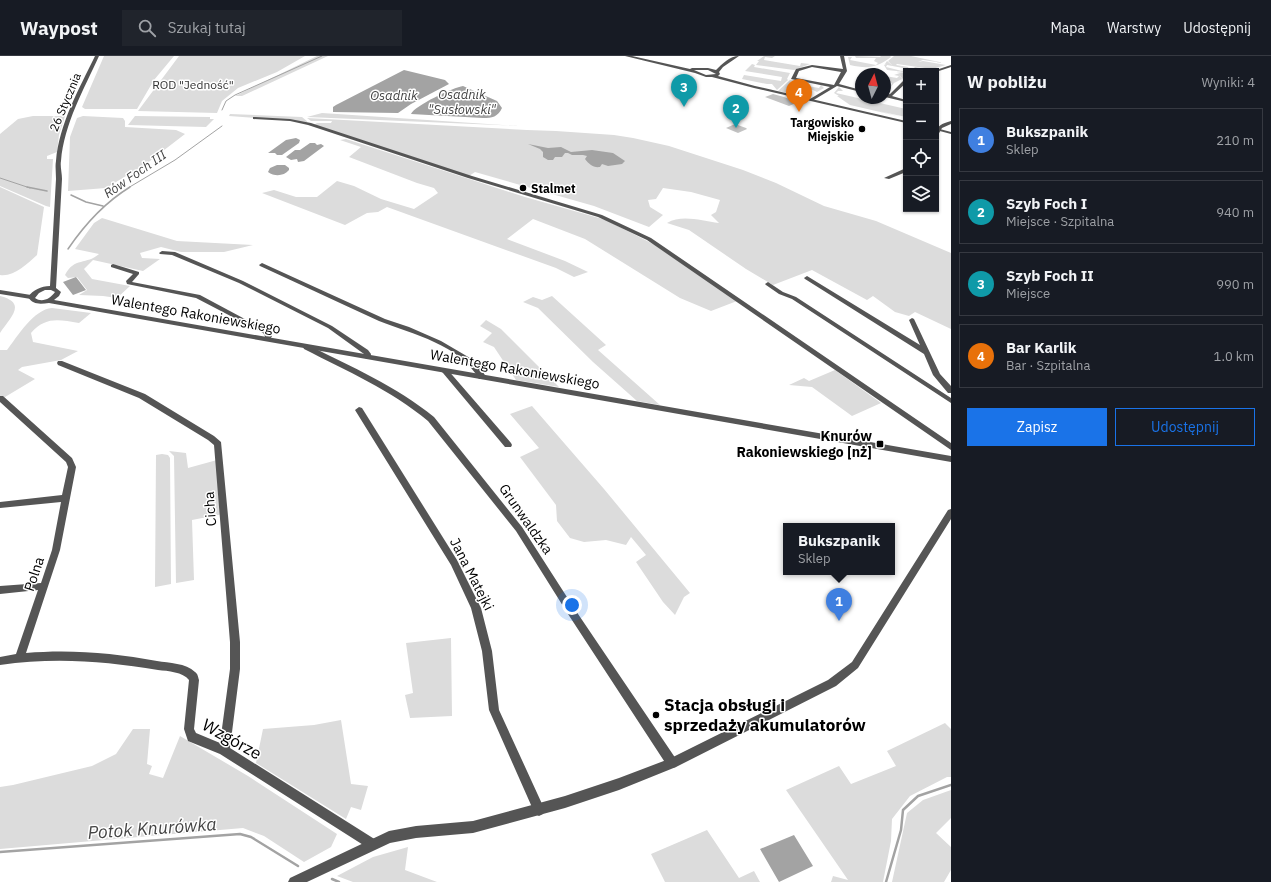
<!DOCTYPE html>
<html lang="pl">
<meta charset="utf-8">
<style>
:root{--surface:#171b24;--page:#20242c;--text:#f1f3f6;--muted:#9ea1a6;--line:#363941;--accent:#1a73e8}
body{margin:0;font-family:"IBM Plex Sans",sans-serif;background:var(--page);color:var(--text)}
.controls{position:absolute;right:12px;top:12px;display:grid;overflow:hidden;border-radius:0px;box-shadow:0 1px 3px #0004}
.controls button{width:36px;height:36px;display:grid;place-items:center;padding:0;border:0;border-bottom:1px solid var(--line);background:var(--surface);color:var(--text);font:20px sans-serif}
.compass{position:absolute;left:855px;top:12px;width:36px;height:36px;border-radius:50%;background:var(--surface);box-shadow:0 1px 3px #0004;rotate:6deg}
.you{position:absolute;left:572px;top:549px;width:14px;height:14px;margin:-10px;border:3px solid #fff;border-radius:50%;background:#1a73e8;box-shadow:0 0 0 6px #1a73e833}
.badge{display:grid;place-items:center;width:26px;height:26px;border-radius:50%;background:var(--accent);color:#fff;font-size:13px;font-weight:700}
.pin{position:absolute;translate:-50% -33px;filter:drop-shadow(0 1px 2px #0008)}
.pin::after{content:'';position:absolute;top:21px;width:14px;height:12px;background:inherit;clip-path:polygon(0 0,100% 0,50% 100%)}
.popup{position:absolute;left:783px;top:467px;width:112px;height:52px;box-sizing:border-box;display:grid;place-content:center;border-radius:0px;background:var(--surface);filter:drop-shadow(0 1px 3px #0005);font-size:13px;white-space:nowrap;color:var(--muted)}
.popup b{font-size:15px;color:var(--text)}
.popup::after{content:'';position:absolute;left:50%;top:100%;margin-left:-8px;border:8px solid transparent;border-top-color:var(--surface)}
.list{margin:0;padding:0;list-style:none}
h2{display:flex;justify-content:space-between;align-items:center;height:52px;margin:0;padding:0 16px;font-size:17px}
h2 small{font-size:13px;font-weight:400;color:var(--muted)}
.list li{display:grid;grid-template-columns:26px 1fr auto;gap:12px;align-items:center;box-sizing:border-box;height:64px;margin:0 8px 8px;padding:0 8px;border:1px solid var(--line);border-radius:0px}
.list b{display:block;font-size:15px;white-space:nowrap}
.list p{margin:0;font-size:13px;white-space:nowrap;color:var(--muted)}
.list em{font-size:13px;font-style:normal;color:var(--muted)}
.actions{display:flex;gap:8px;padding:12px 16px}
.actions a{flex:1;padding:9px 0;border:1px solid var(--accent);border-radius:0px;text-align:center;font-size:14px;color:var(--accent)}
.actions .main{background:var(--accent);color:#fff}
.icon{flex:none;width:22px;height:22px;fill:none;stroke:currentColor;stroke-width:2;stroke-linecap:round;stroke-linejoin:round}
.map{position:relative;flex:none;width:951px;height:826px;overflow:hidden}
header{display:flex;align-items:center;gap:24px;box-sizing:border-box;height:56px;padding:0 20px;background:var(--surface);border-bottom:1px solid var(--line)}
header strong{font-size:19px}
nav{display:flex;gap:22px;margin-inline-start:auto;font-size:14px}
.search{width:280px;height:36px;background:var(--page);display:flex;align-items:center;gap:10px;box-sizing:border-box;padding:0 14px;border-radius:0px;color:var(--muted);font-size:15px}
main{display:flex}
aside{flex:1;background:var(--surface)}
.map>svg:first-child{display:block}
.green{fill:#dcdcdc}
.water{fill:#a3a3a3}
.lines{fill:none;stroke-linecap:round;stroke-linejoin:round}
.stream-far2{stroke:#a3a3a3;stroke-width:1}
.stream-far1{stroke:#a3a3a3;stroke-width:1.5}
.stream{stroke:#a3a3a3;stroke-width:2.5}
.building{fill:#c4c4c4}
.minor{fill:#555;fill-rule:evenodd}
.tertiary{fill:#555;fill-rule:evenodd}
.poi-dot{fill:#000;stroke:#fff;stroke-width:1.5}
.labels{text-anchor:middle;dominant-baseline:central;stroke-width:3;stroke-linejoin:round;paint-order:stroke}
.far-park-label{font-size:12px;fill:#333;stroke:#fff}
.far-street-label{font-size:12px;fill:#000;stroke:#fff}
.far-poi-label{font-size:12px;font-weight:bold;fill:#000;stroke:#fff;text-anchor:end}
.far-water-label{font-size:13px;font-style:italic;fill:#444;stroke:#fff}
.street-label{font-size:14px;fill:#000;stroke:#fff}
.poi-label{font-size:14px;font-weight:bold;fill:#000;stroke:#fff;text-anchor:end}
.near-poi-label{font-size:17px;font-weight:bold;fill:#000;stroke:#fff;text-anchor:start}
.near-street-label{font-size:17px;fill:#000;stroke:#fff}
.near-water-label{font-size:18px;font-style:italic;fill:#444;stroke:#fff}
</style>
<header>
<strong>Waypost</strong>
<div class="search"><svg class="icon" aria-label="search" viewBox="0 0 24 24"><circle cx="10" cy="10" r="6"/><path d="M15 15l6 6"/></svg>Szukaj tutaj</div>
<nav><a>Mapa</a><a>Warstwy</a><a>Udostępnij</a></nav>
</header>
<main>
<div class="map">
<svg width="951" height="826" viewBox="0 0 951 826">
<rect width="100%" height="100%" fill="#fff"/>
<path class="green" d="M104,0H174L154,24L137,53H85L82,51Z
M179,0H305L277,16L238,32L222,45L217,57L138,55Z
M317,0H328L242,40H235Z
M764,0H775L772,2L765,1L764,4L800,10L801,7L810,8L794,14L756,9L759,5H757Z
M855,0L880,1L881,0H892H890L891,1C876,12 868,13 850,9L848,1H852L850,4L876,9L878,7L874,5L876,2H856Z
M894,0H911L944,7L923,4L918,6L923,5L946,9L932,13L897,8L896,9L908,11L909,13L912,14L915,11L930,14L915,15V14H914L887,9L886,11L906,16L887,14L884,9L886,8H885L887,5L893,10L888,5Z
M752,8L755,9L754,11L790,17L787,23L788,24L777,34L772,28H767L742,23L744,19L781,25L782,21L745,15Z
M896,16L906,17V21L903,23L899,19L902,23L894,27L885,38V28L891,30L892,27L885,25V20L897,22L899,20L894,19L900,17Z
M790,24L795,25H791L790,27L819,32L821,29L824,32L817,36L811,33H807V32L792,29L790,30L791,31L785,33L793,36V38L778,35Z
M839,31L843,35H838L836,37L906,53L904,55H906V61L878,55L906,62L850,49L837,40H839L834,37Z
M322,57L519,70L307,61Z
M230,58L302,61L308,66L229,60Z
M33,60H65L59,79L57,96L47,100V103H53L50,151L46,150L0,130V78L18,63Z
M83,60L123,62L125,65V71L176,74L185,78L146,108L106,132L68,135L70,81L77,62Z
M135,60L210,61V63H214L206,71L128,69Z
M307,62L527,74L556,75L614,79L633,82L669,90L743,114L776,127L824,150L876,165L951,197V273L915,256L909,260L895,256L873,240L867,244L812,214L773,229L746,213L689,174L667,167C682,158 702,165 719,167L711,159L716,156L720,144L691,136L663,132L656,143L648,144L650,151L663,159L649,171L594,150L475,116L469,120L314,69L317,67H331L332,65H311Z
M346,83L525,141L606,164L655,189L737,245L711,255L680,242L585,183L533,163L507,183L565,205L588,216L574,221L556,212L387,151L378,156L367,157L345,169L262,137L274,134L296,141H317L337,125L354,130L381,143L414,153L438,137L434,132L417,127L349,101L361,91L340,84Z
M0,131L44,151L37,199C27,208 14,221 0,219Z
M102,162L177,185L253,189L224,196H181L161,191L140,197L142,202L160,203L143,215L93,204L84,213L92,223L130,230L117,242L103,240L79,239L87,234L77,221L68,222L65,219C74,201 87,209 99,198L75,193L94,167Z
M0,240C28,247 10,262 0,277Z
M552,240L606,289L598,294L660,349L637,345L593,306L538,252L523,246L533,241L542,244Z
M52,252L91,257L79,267C59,264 46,260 31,277L33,286L78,295L61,304L22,311L18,314L35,323L5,341L0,340V294H7C17,281 34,253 52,252Z
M486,264L501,273L559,331L516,324L494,291L483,286L492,277L480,270Z
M835,314L881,347L852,360L812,331L789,329L804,322L809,325Z
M532,350L604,433L690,537L684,541L675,559L663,546L636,506L646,499L631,481L626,489L606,484L584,486L570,482L557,465L556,449L520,401L539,392L510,358Z
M169,395L186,397L188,412L217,404L223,458L192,464L194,524L176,527L174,400Z
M162,398L168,399L170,402L171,528L155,531L156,399Z
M451,582L452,660L410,662L405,639L413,637L406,587Z
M341,664L351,728L368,730L361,754L351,751L346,763L256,707L263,673L314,669Z
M945,667L951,673V721H947L910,740L892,763L891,785L883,826H831L833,820L848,824L786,734L839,710L851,728L896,710L887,695Z
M133,673H150L147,708L152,710L149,718L163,722L180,680L248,720L337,778L331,791L304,806L264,780L243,772L0,793V731L13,729L92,710L116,698Z
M951,734V762L936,777L951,791V814L944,826H892L907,757L923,744Z
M707,774L739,822L754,815L760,826H665L651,798Z
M408,791L405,814L437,826H353L337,820L373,801Z"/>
<path class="water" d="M404,14L445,24L449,28L411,48L398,57L333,56V51L336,49Z
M463,30L497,45L502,52C498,61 492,62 483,62L411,58C414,50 454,31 463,30Z
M296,82L300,84L299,87L282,99H277L275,97H268L286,84Z
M310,87H315L317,89L321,88L324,90L304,105L298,106L297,103L291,104L286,101L295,94H300Z
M528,88L548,92L561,91L571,96L592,94L613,97L625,105L622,108L608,110L602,108L600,111C593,112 589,108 585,103L587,100L583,99H572L568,97H565L562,101H555L553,104H548L543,101V96L540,93Z
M277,109H285L289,112V114C284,120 275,121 268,116L270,112Z
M76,221L86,234L73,239L63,226Z
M794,779L813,810L779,826L760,793Z"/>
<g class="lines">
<path class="stream-far2" d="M222,54L226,45L235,39L322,0
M0,122L30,132
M128,132L175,104L222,70"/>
<path class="stream-far1" d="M27,131L47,135
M71,139L86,146L103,150
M68,193C85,168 104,147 130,131"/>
<path class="stream" d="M0,796L240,778L251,781L298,810
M332,823L339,826
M886,826L901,774L903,754L918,740L951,729"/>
</g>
<path class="building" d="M773,38L784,41L798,46L789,50L765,41Z
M735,68L746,72L747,73L738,77L726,72Z"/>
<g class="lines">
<path class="minor" d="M840,0H844L847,15L839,28L861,34V36L837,30L812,45L810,44V43L830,31L791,23L796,13L812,9L843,13ZM812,11L841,16L834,29L796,22L799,15Z
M951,9V11L936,16L933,15Z
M904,24H906V27L892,40L906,44V46L885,41V39L890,38Z
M255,61L290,63L311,67L472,120L602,159L651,182L951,387V394L647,184L598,161L468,122L308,69L290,65L253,63V61Z
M951,65V68L942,72L938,79H936C936,69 942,68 951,65Z
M906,112V116L889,123L884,122Z
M162,195L175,196L243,225L332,270L368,294L371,298L370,303H366L364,298L328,272L239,227L172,199L160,198L159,197Z
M262,207L385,263L409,271L441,285L470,302L480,311L486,321L485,323H479C459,288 414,279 379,265C339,247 300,228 260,210L259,209Z
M113,208L139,216V218L132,226L200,239L267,275L272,280L269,285H265L264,284L265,280L263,277L196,242L127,228L126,225L133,218L111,211V209Z
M807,220L920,289L909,264L912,262L914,263L940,318L951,330V337H948L933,319L924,298L805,223L804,222Z
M768,226L783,236L796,241L951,342V347L792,243L779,238L766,229L765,228Z
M0,234L31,239L34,241L31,243L0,238Z
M304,289H308C352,311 396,330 434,361L522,471L574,552L676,703L677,707L676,711L672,712L668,711L568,558L516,475L428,365C391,334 347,315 304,293L303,291Z
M58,305H62L145,338L214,380L221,386L240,586V613L230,692L376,784L378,788L376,792L372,794L368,792L220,698L188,685L184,673L189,624C183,616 168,615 158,614C105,605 54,601 0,609V601L16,598L38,534L0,538V530L41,527L52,494L61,446L0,452V446L62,439L68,411L66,406L0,346V340H3L72,402L76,411L60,494L26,597C70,593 114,597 157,605C169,607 186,607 195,616C198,618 198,621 199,624L194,673L196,677L220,687L230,613V586L214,389L208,384L139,342L58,309L57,307Z
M443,313H447L511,387L512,389L511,391H505L443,317L441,315Z
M359,351L362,352L457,504L481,552L492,595L499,654L543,750L545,754L543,758L539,760L535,758L489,654L482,595L471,552L451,509L355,354Z"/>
<path class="tertiary" d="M95,0H99C84,33 64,68 61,105C60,110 62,117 62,123L56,232L61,236L59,240L54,244L951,400V406L49,247C40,248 33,249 28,241C33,234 41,230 50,230L56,123C56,117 55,110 56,105C59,68 79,33 95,0ZM45,234H51L55,236C50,243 42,247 35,242L39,237Z
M625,0H632L690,13L692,12H708L716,14C722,8 730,0 739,0L723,11L719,16L720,18L718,20L755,30L906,65V67L754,32L712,21H706L695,17ZM694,14H708L716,18L706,19Z
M936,72L951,76V78L936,74Z
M951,453V463L858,612L836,630L676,711L619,734L565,752L473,777L416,782L390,787L307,826H288L290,822L389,775L416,770L473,765L565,740L619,722L669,703L828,624L852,606L948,454Z"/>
</g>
<g class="poi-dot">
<circle cx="862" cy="73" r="4"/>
<circle cx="523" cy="132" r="4"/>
<rect x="876" y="384" width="8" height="8" rx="2"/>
<circle cx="656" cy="659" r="4"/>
</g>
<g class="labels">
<g class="far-park-label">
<text x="193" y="28">ROD "Jedność"</text>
</g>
<g class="far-street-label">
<text transform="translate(65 46) rotate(-67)">26 Stycznia</text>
</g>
<g class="far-poi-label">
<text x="854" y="66">Targowisko<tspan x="854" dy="14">Miejskie</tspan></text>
<text x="531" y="132" text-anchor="start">Stalmet</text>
</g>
<g class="far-water-label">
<text x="462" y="38">Osadnik<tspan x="462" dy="15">"Susłowski"</tspan></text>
<text x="394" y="39">Osadnik</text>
<text transform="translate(135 118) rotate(-35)">Rów Foch III</text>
</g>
<g class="street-label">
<text transform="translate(196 258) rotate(10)">Walentego Rakoniewskiego</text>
<text transform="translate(515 313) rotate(10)">Walentego Rakoniewskiego</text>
<text transform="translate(210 453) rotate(-94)">Cicha</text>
<text transform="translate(526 463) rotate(55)">Grunwaldzka</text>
<text transform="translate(34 518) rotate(-72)">Polna</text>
<text transform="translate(472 518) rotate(63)">Jana Matejki</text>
</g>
<g class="poi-label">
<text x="872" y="380">Knurów<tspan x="872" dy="16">Rakoniewskiego [nż]</tspan></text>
</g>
<g class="near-poi-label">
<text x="664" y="649">Stacja obsługi i<tspan x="664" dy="20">sprzedaży akumulatorów</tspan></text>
</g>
<g class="near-street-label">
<text transform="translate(232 683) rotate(29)">Wzgórze</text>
</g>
<g class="near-water-label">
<text transform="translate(152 772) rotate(-4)">Potok Knurówka</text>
</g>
</g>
</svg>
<div class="controls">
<button>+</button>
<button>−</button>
<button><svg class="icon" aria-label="locate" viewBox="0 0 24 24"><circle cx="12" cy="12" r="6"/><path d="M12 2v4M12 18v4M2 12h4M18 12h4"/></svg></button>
<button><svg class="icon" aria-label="layers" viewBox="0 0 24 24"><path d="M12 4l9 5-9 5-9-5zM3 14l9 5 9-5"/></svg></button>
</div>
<svg class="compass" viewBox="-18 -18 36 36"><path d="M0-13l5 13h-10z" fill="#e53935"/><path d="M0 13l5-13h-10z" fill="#9ea1a6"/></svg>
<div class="you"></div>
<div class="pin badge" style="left:839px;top:565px;background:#3f7fe0">1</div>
<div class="popup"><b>Bukszpanik</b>Sklep</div>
<div class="pin badge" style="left:736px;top:72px;background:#0f9aa8">2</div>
<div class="pin badge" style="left:684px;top:51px;background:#0f9aa8">3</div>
<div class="pin badge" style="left:799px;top:56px;background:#e8710a">4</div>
</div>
<aside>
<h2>W pobliżu<small>Wyniki: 4</small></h2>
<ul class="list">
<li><span class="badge" style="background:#3f7fe0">1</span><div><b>Bukszpanik</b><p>Sklep</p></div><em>210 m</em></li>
<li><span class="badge" style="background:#0f9aa8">2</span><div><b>Szyb Foch I</b><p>Miejsce · Szpitalna</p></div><em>940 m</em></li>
<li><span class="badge" style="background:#0f9aa8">3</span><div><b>Szyb Foch II</b><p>Miejsce</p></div><em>990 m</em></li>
<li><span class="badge" style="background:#e8710a">4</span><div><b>Bar Karlik</b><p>Bar · Szpitalna</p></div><em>1.0 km</em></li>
</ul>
<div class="actions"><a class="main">Zapisz</a><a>Udostępnij</a></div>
</aside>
</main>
